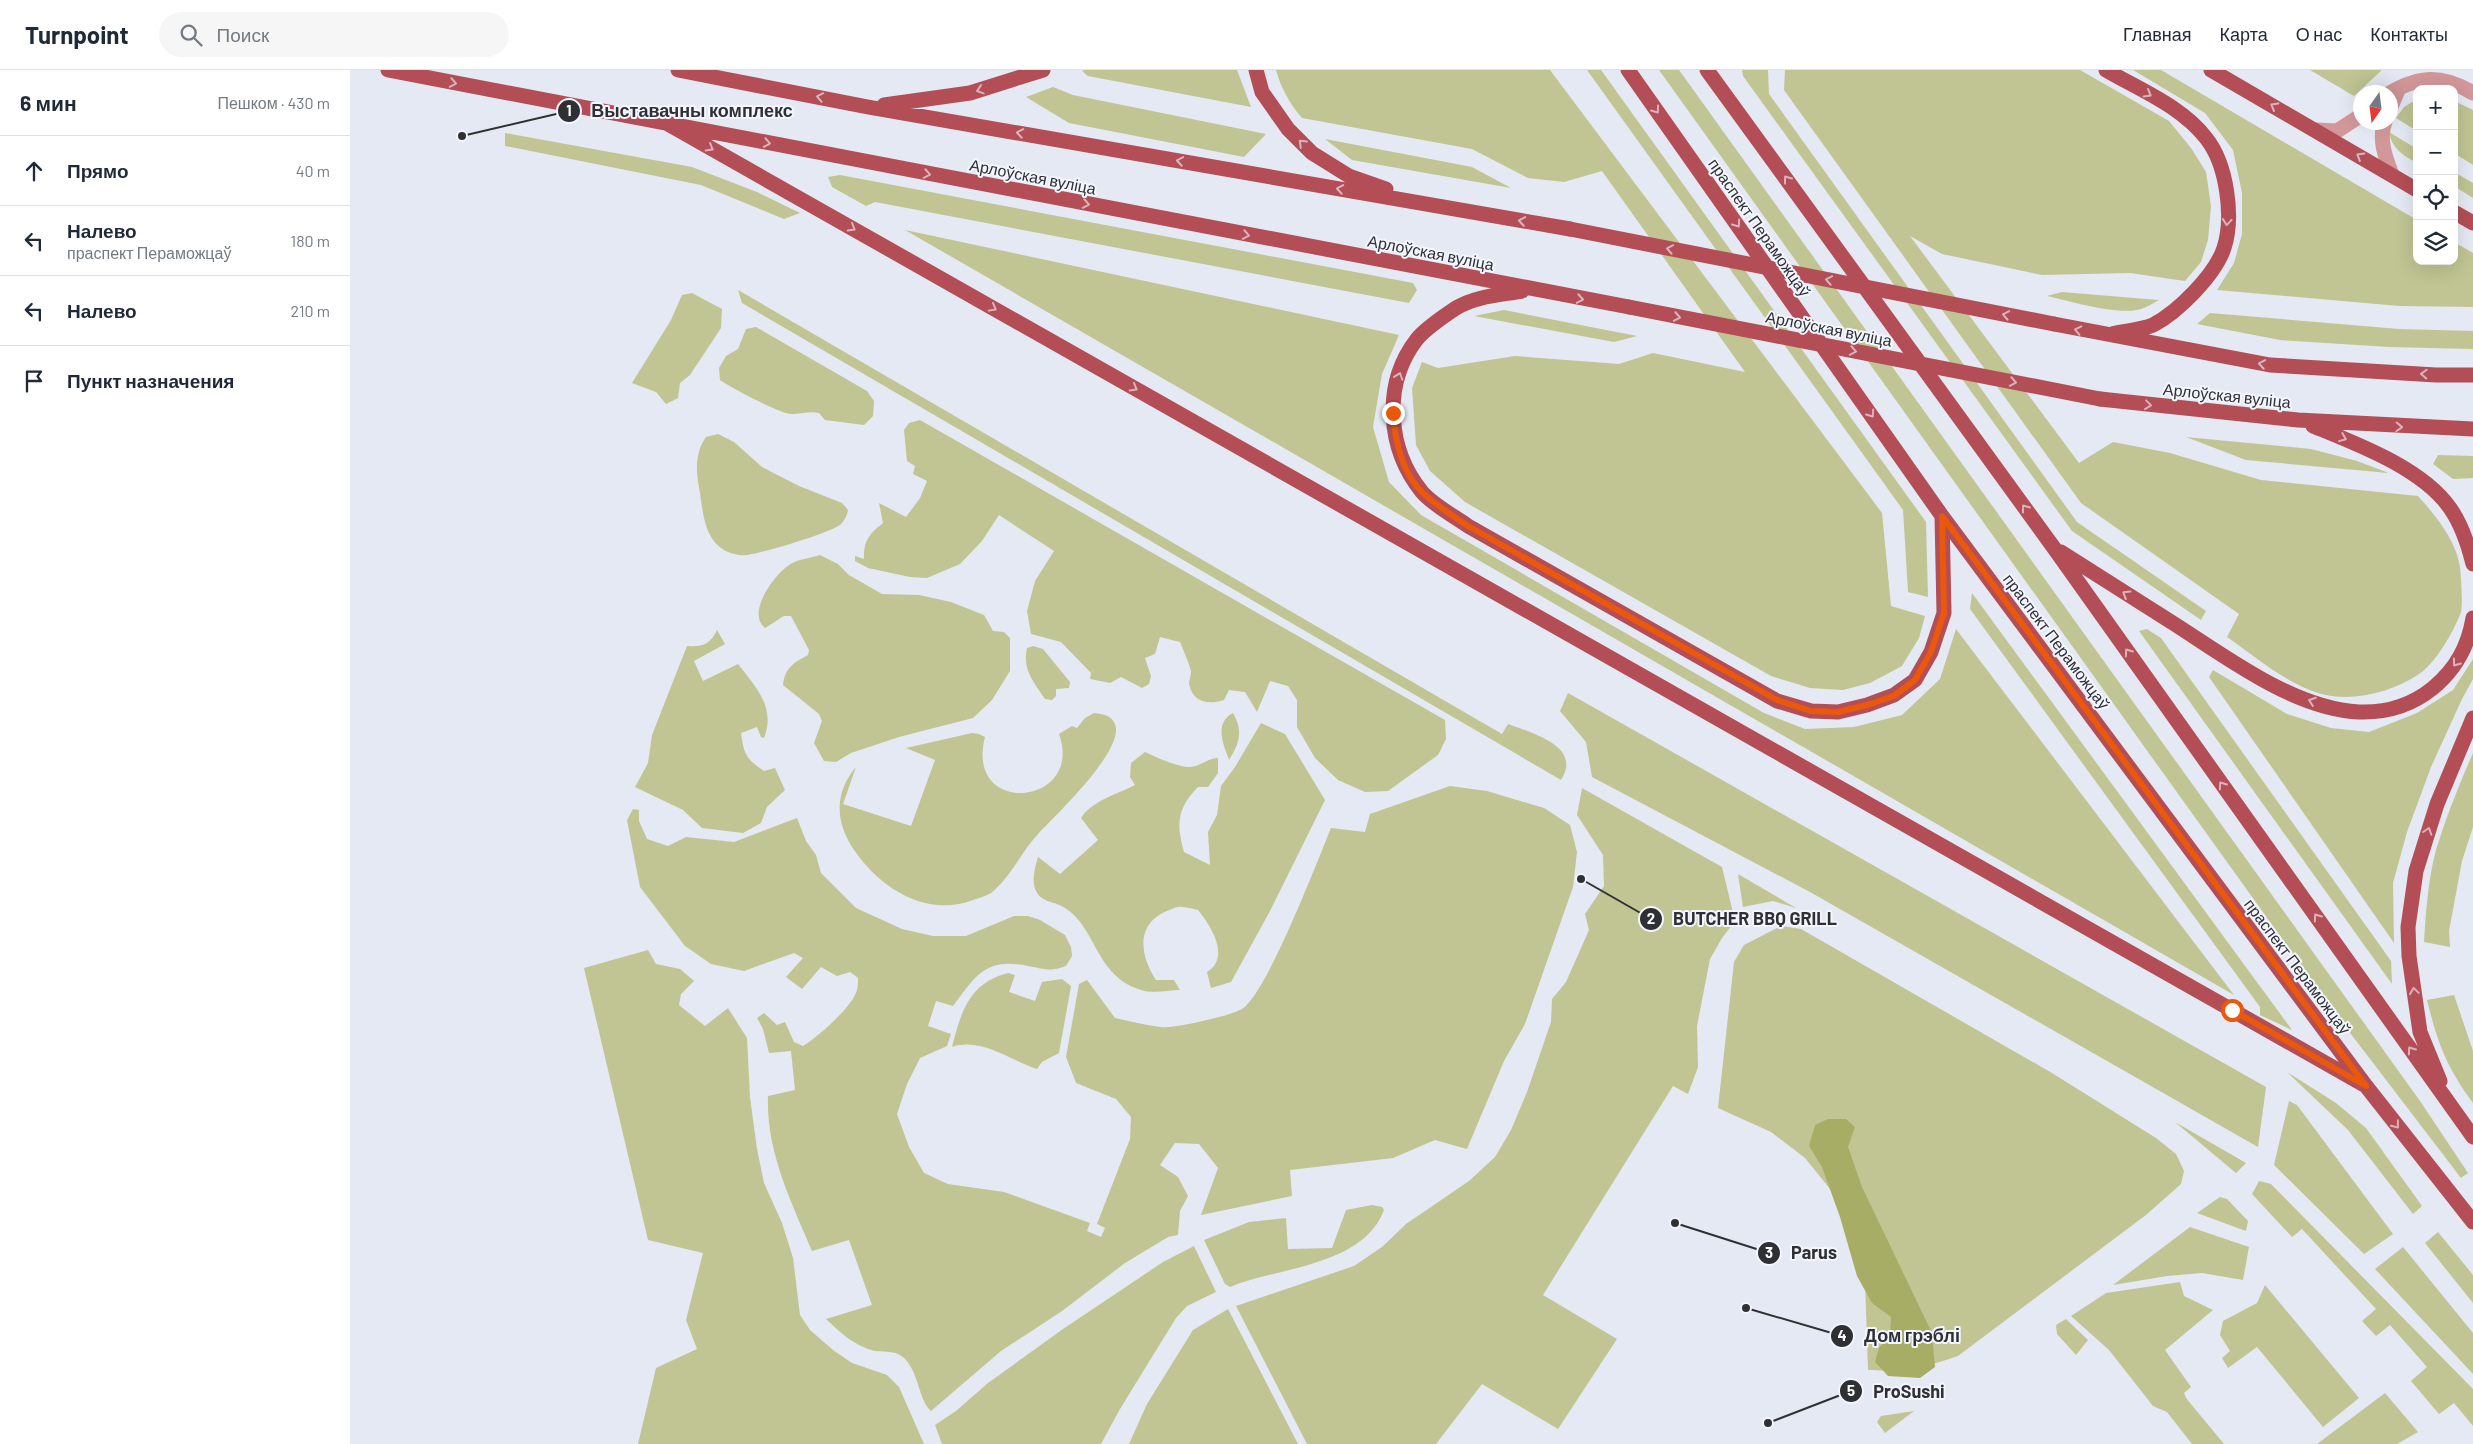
<!DOCTYPE html>
<html lang="ru">
<meta charset="utf-8">
<style>
:root{--surface:#fff;--page:#f6f6f7;--text:#1f2937;--muted:#747a83;--line:#e0e1e3}
body{margin:0;font-family:Barlow,sans-serif;background:var(--page);color:var(--text)}
.controls{position:absolute;right:15px;top:15px;display:grid;overflow:hidden;border-radius:10px;box-shadow:0 5px 20px #0002}
.controls button{width:45px;height:45px;display:grid;place-items:center;padding:0;border:0;border-bottom:1px solid var(--line);background:var(--surface);color:var(--text);font:25px sans-serif}
.compass{position:absolute;left:2003px;top:15px;width:45px;height:45px;border-radius:50%;background:var(--surface);box-shadow:0 5px 20px #0002;rotate:194deg}
.stop{position:absolute;width:15px;height:15px;margin:-11px;border:4px solid #ea580c;border-radius:50%;background:#fff}
.stop.end{background:#ea580c;border-color:#fff;box-shadow:0 1px 5px #0008}
.list{margin:0;padding:0;list-style:none}
h2{display:flex;justify-content:space-between;align-items:center;height:65px;margin:0;padding:0 20px;font-size:21px}
h2 small{font-size:16px;font-weight:400;color:var(--muted)}
.list li{display:grid;grid-template-columns:32px 1fr auto;gap:15px;align-items:center;box-sizing:border-box;height:70px;padding:0 20px;border-top:1px solid var(--line)}
.list b{display:block;font-size:19px;white-space:nowrap}
.list p{margin:0;font-size:16px;white-space:nowrap;color:var(--muted)}
.list em{font-size:16px;font-style:normal;color:var(--muted)}
.icon{flex:none;width:28px;height:28px;fill:none;stroke:currentColor;stroke-width:2;stroke-linecap:round;stroke-linejoin:round}
.map{position:relative;flex:none;width:2123px;height:1374px;overflow:hidden}
header{display:flex;align-items:center;gap:30px;box-sizing:border-box;height:70px;padding:0 25px;background:var(--surface);border-bottom:1px solid var(--line)}
header strong{font-size:24px}
nav{display:flex;gap:28px;margin-inline-start:auto;font-size:18px}
.search{width:350px;height:45px;background:var(--page);display:flex;align-items:center;gap:12px;box-sizing:border-box;padding:0 18px;border-radius:28px;color:var(--muted);font-size:19px}
main{display:flex}
aside{flex:1;background:var(--surface)}
.map>svg:first-child{display:block}
.green{fill:#c0c593}
.forest{fill:#a8ad65}
.lines{fill:none;stroke-linecap:round;stroke-linejoin:round}
.street{stroke:#d19799;stroke-width:15}
.primary{stroke:#b34e57;stroke-width:15}
.primary-bridge{stroke:#b34e57;stroke-width:15}
.oneway{stroke:#d9b3bb}
.route{stroke:#ea580c;stroke-width:6}
.labels{text-anchor:middle;dominant-baseline:central;stroke-width:4;stroke-linejoin:round;paint-order:stroke}
.street-label{font-size:16px;fill:#2f3034;stroke:#f3f6fe}
.leader{fill:none;stroke:#2f3034;stroke-width:2}
.callout-dot{fill:#2f3034;stroke:#f3f6fe;stroke-width:2}
.mark-label{font-size:15px;text-anchor:middle;font-weight:bold;fill:#fff}
.callout-label{font-size:18px;text-anchor:middle;font-weight:bold;fill:#2f3034;stroke:#f3f6fe;stroke-width:4;stroke-linejoin:round;paint-order:stroke}
</style>
<header>
<strong>Turnpoint</strong>
<div class="search"><svg class="icon" aria-label="search" viewBox="0 0 24 24"><circle cx="10" cy="10" r="6"/><path d="M15 15l6 6"/></svg>Поиск</div>
<nav><a>Главная</a><a>Карта</a><a>О нас</a><a>Контакты</a></nav>
</header>
<main>
<aside>
<h2>6 мин<small>Пешком · 430 m</small></h2>
<ul class="list">
<li><svg class="icon" aria-label="ahead" viewBox="0 0 24 24"><path d="M12 20V5M6 11l6-6 6 6"/></svg><div><b>Прямо</b></div><em>40 m</em></li>
<li><svg class="icon" aria-label="left" viewBox="0 0 24 24"><path d="M17 20v-9H6M10 6l-5 5 5 5"/></svg><div><b>Налево</b><p>праспект Пераможцаў</p></div><em>180 m</em></li>
<li><svg class="icon" aria-label="left" viewBox="0 0 24 24"><path d="M17 20v-9H6M10 6l-5 5 5 5"/></svg><div><b>Налево</b></div><em>210 m</em></li>
<li><svg class="icon" aria-label="arrive" viewBox="0 0 24 24"><path d="M6 21V4h12l-3 4 3 4H6"/></svg><div><b>Пункт назначения</b></div></li>
</ul>
</aside>
<div class="map">
<svg width="2123" height="1374" viewBox="0 0 2123 1374">
<rect width="100%" height="100%" fill="#e5e9f3"/>
<path class="green" d="M735,0H887L901,37L738,6L732,1Z
M926,0H1200L1532,443L1541,536L1575,546L1569,568L1552,596L1520,613L1493,620L1460,618L1421,606L1115,432L1080,401L1066,375L1062,318L1072,292L1088,298L1165,286L1269,294L1303,283L1395,302L1252,101L1214,112L1178,108L1122,79L952,48C940,34 931,18 926,0Z
M1237,0H1251L1576,452L1578,527L1558,522L1553,440Z
M1309,0H1329L2070,1031L2118,1103L2111,1108L1991,951Z
M1392,0H1418L1419,24L1727,452L1856,541L1851,550L1722,461L1393,6Z
M1435,0H1730L1819,51L1841,78L1856,102L1861,136L1858,170L1851,192L1835,211L1780,203L1692,205L1592,184L1560,166L1729,393L1763,372L1820,383L1911,410L2068,426C2085,445 2106,470 2110,497C2111,507 2113,533 2111,542C2104,561 2086,593 2069,604C2041,623 2000,633 1968,623C1934,612 1906,587 1877,567L1889,544L1731,433L1434,20Z
M1783,0H1811L2067,150V191H2104V172L2123,183V237L2049,236L1867,220L1884,193L1892,164V123L1883,80L1855,43Z
M1960,0H2032L2004,26Z
M703,17L723,25L916,64L894,87L719,53L676,27Z
M2067,29V61L2046,48L2054,37Z
M2104,31L2123,40V95L2104,83Z
M2039,62L2067,79V93C2053,85 2042,79 2039,62Z
M155,63L342,97L407,122L450,143L434,149L351,115L155,76Z
M975,69L1122,97L1161,118L1002,90Z
M2104,102L2123,113V128L2104,116Z
M490,105L1063,213L1067,220L1059,233L525,132L516,136L482,117L478,107Z
M555,160L1049,265L1032,304L1023,357L1039,412L1071,445L1414,643L1455,659L1504,657L1552,645L1590,609L1606,559L1884,925Z
M388,220L1152,664L1158,654C1181,663 1233,676 1211,710L392,233Z
M1712,222L1809,230C1803,233 1797,237 1791,239C1768,246 1720,231 1697,226Z
M342,223L372,239L371,258L340,305L330,313L328,328L316,334L306,322L282,313L321,250L332,225Z
M1154,240L1287,266L1264,272L1124,246Z
M1860,243L2049,259L2123,261V279L2039,277L1930,270L1847,254Z
M406,257L517,321L524,331L523,346L514,355L475,350L469,343C459,341 452,344 442,344C432,345 380,317 370,310L369,298L376,286L388,279L396,259Z
M570,350L1095,650L1096,669L1088,685L1038,721L1015,722L988,710L965,688L947,657V630L938,616L920,611L907,642L895,622L879,620L874,630C859,635 843,633 839,614C839,610 841,606 841,602C841,598 832,577 830,572L810,567L805,584L795,588L801,606L799,614L792,618L771,607L760,613L740,609L741,603L711,572L681,564L677,541L685,511L704,481L649,445L632,471L610,494L577,508L560,507L518,498L505,491V486L514,489C513,471 520,463 533,453L529,433L556,447L570,428L577,411L563,404L565,396L557,391L554,360L559,353Z
M368,364L384,372L412,397L449,416L492,433L498,440C497,445 495,450 491,454C481,463 412,483 397,485C392,486 383,484 378,482C355,472 353,444 350,423C346,403 344,384 356,367Z
M1836,367L1961,379L2007,391L2039,403L1896,390Z
M2088,385L2123,386V408L2103,409L2083,394Z
M470,485L488,494L499,505L532,524L569,525L601,532L634,545L643,561L654,562L660,568V601L642,630L623,648L549,667L501,683L486,692L474,691L464,673L472,651L469,644L433,615C435,598 443,593 458,585L459,580L441,546H434L415,558C396,543 424,505 439,495C447,489 461,488 470,485Z
M1622,523L1942,960L1910,945V937L1620,539Z
M1797,559L1811,568L2041,891L2042,914L1789,561Z
M367,560L375,574L344,591L353,611L388,594C406,617 426,638 414,668L411,667L407,657L391,663C394,684 396,689 414,701L425,698L435,720L417,737L411,753L393,763L352,758L333,740L285,717L298,693L302,665L337,576C352,577 360,575 367,560Z
M683,576L693,579L720,612L719,618L706,619V626L702,630L695,629C684,612 672,600 677,578Z
M2123,589V609L2112,629L2081,697L2057,762L2043,813L2044,873L1859,607L1863,600L1937,644L1981,658L2019,662L2067,643L2103,620Z
M1218,623L1916,1017L1908,1077L1460,822L1242,707L1236,672L1210,641Z
M744,643C812,648 702,748 688,764C671,782 661,807 641,823C636,826 629,828 623,830C576,848 530,818 504,780C485,752 484,723 506,697L493,734L561,756L585,690L556,678L622,663L629,664L635,667C614,748 735,736 709,664L722,656L727,658L735,648Z
M883,643C893,660 890,673 879,690C873,674 864,653 883,643Z
M911,653L935,664L975,730L920,841L881,912L861,918L857,902C881,887 861,856 848,840C842,839 834,836 828,837C825,837 820,840 817,841C785,854 790,886 806,910H824L830,920C819,920 802,924 791,920C745,906 747,858 715,838C705,831 692,833 686,821C681,810 685,798 688,787L710,804L748,770L731,748C743,730 766,725 785,715L780,707L781,693L795,682C806,687 829,698 841,697C851,696 858,688 868,688V703L858,717H848C827,738 826,755 834,782L860,795L858,762L867,745L871,716L885,697Z
M2123,683V757L2112,791L2099,861L2100,877L2074,872C2076,841 2078,810 2086,780C2096,747 2109,715 2123,683Z
M1100,716L1137,721L1194,738L1220,755L1227,782L1223,817L1175,954L1154,991L1117,1079L1085,1070L1043,1088L940,1100L942,1126L851,1145L868,1098L849,1074L825,1073L810,1095L828,1107L838,1126L830,1141L828,1165L818,1167L775,1193L712,1241L651,1281L581,1341C567,1329 569,1294 548,1284C542,1281 531,1282 525,1281C504,1276 491,1263 476,1249L522,1235L499,1170L462,1181C441,1131 416,1082 418,1026L445,1020L441,981L419,983L413,959L407,948L414,943L427,955L435,952L444,972L453,976C468,967 503,936 507,920C508,916 508,911 508,908L500,902L487,906L471,897L452,919L436,907L453,888L444,883L394,901L361,894L335,876L290,817L277,750L283,739L289,740V751L297,769L318,776L336,767L384,772L447,748L456,771L466,785L471,803L506,838L552,859L583,866H616L664,846H678L690,850L715,865L721,877L722,886L716,896C700,902 695,899 678,896C636,887 626,905 603,936L586,931L578,956L601,964L597,976L570,988L557,1014L547,1044L559,1077L574,1103L598,1114L654,1122L740,1153L737,1161L751,1167L755,1158L747,1154L780,1069L781,1047L766,1029L726,1013L716,987L729,914L737,910L765,948C780,951 795,955 810,957C823,959 880,946 892,939C917,923 967,792 981,758L1015,762L1020,744Z
M1232,718L1372,797L1385,851L1372,868L1360,889L1347,956L1348,997L1338,1024L1323,1016L1193,1225L1267,1269L1208,1359L1132,1314L1086,1374H957L886,1236L1004,1196L1032,1177L1056,1154L1119,1111L1145,1087L1161,1060L1177,1022L1201,952L1202,929L1216,912L1239,860L1235,844L1254,816L1253,785L1227,745Z
M1388,804L1446,838L1423,831L1393,837Z
M1431,856L1451,859L1702,1003L1806,1068L1826,1084L1834,1101L1831,1114L1796,1145L1608,1286C1573,1298 1555,1302 1518,1300L1515,1210L1494,1145L1480,1119L1455,1088L1421,1062L1368,1038L1384,892L1394,875Z
M298,880L306,894L330,899L344,911L331,924L329,935L355,956L378,938L397,968L400,1027L407,1079L414,1113L432,1153L443,1188L450,1245L460,1260L483,1280L502,1293L537,1305L549,1317L574,1374H288L306,1298L347,1279L336,1250L353,1183L298,1170L234,898Z
M658,903L665,905L659,922L685,931L692,912L712,909L721,916L709,983L692,992L687,999C660,990 631,967 602,977C611,942 619,913 658,903Z
M2104,925L2123,981V1033C2096,996 2088,974 2077,930Z
M1937,1002L1986,1033L2016,1058L2072,1136L2063,1144L1998,1060Z
M1939,1031L1947,1035L2043,1164L2014,1184L1924,1095Z
M1825,1052L1896,1093L1886,1103Z
M1909,1111L1921,1114L2123,1319V1356L2104,1333L2089,1344L2061,1311L2077,1297L2040,1255L2026,1266L2012,1251L2026,1239L1952,1159L1942,1167L1902,1124Z
M1870,1127L1877,1129L1898,1151L1896,1161L1847,1143Z
M1022,1135L1032,1137L1034,1140C1013,1196 929,1197 880,1217L875,1214L854,1170L899,1152L936,1148L938,1179L982,1178L996,1140Z
M1840,1157L1899,1177L1893,1210L1852,1203L1817,1206L1763,1215Z
M2088,1162L2123,1205V1233L2075,1173Z
M844,1176L866,1222L837,1236L826,1248L770,1339L751,1374H592L585,1355L606,1341L638,1313L713,1259L813,1192Z
M2053,1177L2123,1263V1304L2025,1199Z
M1830,1212L1834,1226L1863,1240L1815,1280L1841,1317L1834,1323L1836,1328L1874,1374H1842L1817,1342L1803,1336L1759,1280L1721,1246L1756,1223Z
M1915,1215L2009,1328L1973,1357L1907,1277L1878,1298L1872,1288L1880,1281L1870,1265L1873,1251L1907,1233Z
M878,1239L948,1374H779L797,1334L843,1260Z
M1716,1249L1738,1270L1726,1285L1707,1264L1706,1255Z
M2035,1323L2068,1362L2047,1374H1967Z
M1564,1341L1535,1363L1527,1352L1531,1346Z"/>
<path class="forest" d="M1478,1049H1496L1505,1057L1498,1077L1512,1117L1582,1263L1585,1297L1570,1308L1538,1306L1525,1292L1529,1278L1540,1265L1541,1247L1522,1233L1507,1206L1490,1147L1472,1097L1459,1076L1465,1055Z"/>
<g class="lines">
<path class="street" d="M2040,23C2070,5 2093,5 2123,23
M2040,39L2049,18
M2035,52C2028,69 2036,89 2042,105
M1966,60L1987,61L2010,46"/>
<path class="primary" d="M38,0L1279,237
M328,0L518,37L1220,159
M906,0L912,22L938,59L962,83L999,106L1036,119
M1278,0L1592,446L2016,1016L2123,1152
M1357,0L1704,478L2123,1067
M1756,0C1790,20 1831,36 1856,68C1877,94 1884,147 1874,178C1865,205 1828,242 1803,255C1791,260 1774,261 1762,264
M1861,0L2067,120
M534,35L620,23L693,0
M318,54L2016,1016
M2104,142L2123,153
M1172,221C1150,225 1126,226 1106,238C1094,246 1076,258 1067,269C1032,314 1037,379 1072,422C1083,435 1104,446 1118,456L1427,631L1461,641L1488,642L1517,635L1544,625L1565,610L1581,582L1594,543L1592,446
M1704,254L1920,295L2086,305H2123
M1750,329L1948,350L2123,359
M1963,356C2007,374 2072,398 2100,438C2112,455 2118,474 2123,494
M1711,482C1750,507 1788,531 1826,555C1879,589 1945,639 2009,642C2036,643 2062,635 2083,618C2106,599 2118,577 2123,548
M2090,1011L2070,962L2059,886L2058,857L2066,801L2087,734L2123,648"/>
<path class="primary-bridge" d="M1220,159L1704,254
M1279,237L1750,329"/>
</g>
<defs><path id="oneway-chevron" d="M-2-3.5L2.5 0L-2 3.5" fill="none" stroke-width="1.6" stroke-linecap="round" stroke-linejoin="round" transform="scale(1.25)"/></defs>
<g class="oneway">
<use href="#oneway-chevron" transform="translate(103 13) rotate(11)"/>
<use href="#oneway-chevron" transform="translate(630 20) rotate(162)"/>
<use href="#oneway-chevron" transform="translate(1798 24) rotate(30)"/>
<use href="#oneway-chevron" transform="translate(470 27) rotate(-169)"/>
<use href="#oneway-chevron" transform="translate(1924 36) rotate(-150)"/>
<use href="#oneway-chevron" transform="translate(1306 40) rotate(54)"/>
<use href="#oneway-chevron" transform="translate(670 63) rotate(-170)"/>
<use href="#oneway-chevron" transform="translate(417 73) rotate(11)"/>
<use href="#oneway-chevron" transform="translate(952 73) rotate(-136)"/>
<use href="#oneway-chevron" transform="translate(360 78) rotate(30)"/>
<use href="#oneway-chevron" transform="translate(2010 86) rotate(-149)"/>
<use href="#oneway-chevron" transform="translate(830 91) rotate(-170)"/>
<use href="#oneway-chevron" transform="translate(577 104) rotate(11)"/>
<use href="#oneway-chevron" transform="translate(1437 109) rotate(-126)"/>
<use href="#oneway-chevron" transform="translate(990 119) rotate(-170)"/>
<use href="#oneway-chevron" transform="translate(736 134) rotate(11)"/>
<use href="#oneway-chevron" transform="translate(1172 151) rotate(-170)"/>
<use href="#oneway-chevron" transform="translate(1877 152) rotate(95)"/>
<use href="#oneway-chevron" transform="translate(1387 154) rotate(55)"/>
<use href="#oneway-chevron" transform="translate(502 158) rotate(30)"/>
<use href="#oneway-chevron" transform="translate(896 165) rotate(11)"/>
<use href="#oneway-chevron" transform="translate(1320 179) rotate(-169)"/>
<use href="#oneway-chevron" transform="translate(1479 210) rotate(-169)"/>
<use href="#oneway-chevron" transform="translate(1230 229) rotate(10)"/>
<use href="#oneway-chevron" transform="translate(643 238) rotate(29)"/>
<use href="#oneway-chevron" transform="translate(1656 245) rotate(-169)"/>
<use href="#oneway-chevron" transform="translate(1327 247) rotate(11)"/>
<use href="#oneway-chevron" transform="translate(1728 260) rotate(-167)"/>
<use href="#oneway-chevron" transform="translate(1503 281) rotate(11)"/>
<use href="#oneway-chevron" transform="translate(1912 294) rotate(-170)"/>
<use href="#oneway-chevron" transform="translate(2074 304) rotate(-177)"/>
<use href="#oneway-chevron" transform="translate(1049 306) rotate(-71)"/>
<use href="#oneway-chevron" transform="translate(1663 312) rotate(11)"/>
<use href="#oneway-chevron" transform="translate(784 318) rotate(30)"/>
<use href="#oneway-chevron" transform="translate(1798 335) rotate(7)"/>
<use href="#oneway-chevron" transform="translate(1521 344) rotate(55)"/>
<use href="#oneway-chevron" transform="translate(2049 357) rotate(2)"/>
<use href="#oneway-chevron" transform="translate(1993 368) rotate(22)"/>
<use href="#oneway-chevron" transform="translate(1675 438) rotate(-126)"/>
<use href="#oneway-chevron" transform="translate(1776 524) rotate(-148)"/>
<use href="#oneway-chevron" transform="translate(1778 582) rotate(-125)"/>
<use href="#oneway-chevron" transform="translate(2106 593) rotate(126)"/>
<use href="#oneway-chevron" transform="translate(1962 631) rotate(-160)"/>
<use href="#oneway-chevron" transform="translate(1872 715) rotate(-125)"/>
<use href="#oneway-chevron" transform="translate(2078 761) rotate(-72)"/>
<use href="#oneway-chevron" transform="translate(1967 847) rotate(-125)"/>
<use href="#oneway-chevron" transform="translate(2064 921) rotate(-98)"/>
<use href="#oneway-chevron" transform="translate(2061 980) rotate(-125)"/>
<use href="#oneway-chevron" transform="translate(2046 1055) rotate(52)"/>
</g>
<g class="lines">
<path class="route" d="M1043,343C1045,371 1052,404 1074,424C1087,436 1103,446 1118,456L1427,630L1461,641L1488,642L1517,635L1544,626L1565,610L1581,582L1594,543L1592,446L2016,1016L1882,940"/>
</g>
<g class="labels">
<g class="street-label">
<text transform="translate(683 106) rotate(11)">Арлоўская вуліца</text>
<text transform="translate(1410 157) rotate(55)">праспект Пераможцаў</text>
<text transform="translate(1081 182) rotate(11)">Арлоўская вуліца</text>
<text transform="translate(1479 258) rotate(11)">Арлоўская вуліца</text>
<text transform="translate(1877 325) rotate(6)">Арлоўская вуліца</text>
<text transform="translate(1707 571) rotate(53)">праспект Пераможцаў</text>
<text transform="translate(1948 896) rotate(53)">праспект Пераможцаў</text>
</g>
</g>
<path class="leader" d="M112 66L219 41M1231 809L1301 849M1325 1153L1419 1183M1396 1238L1492 1266M1418 1353L1501 1321"/>
<g class="callout-dot">
<circle cx="112" cy="66" r="5"/>
<circle cx="1231" cy="809" r="5"/>
<circle cx="1325" cy="1153" r="5"/>
<circle cx="1396" cy="1238" r="5"/>
<circle cx="1418" cy="1353" r="5"/>
<circle cx="219" cy="41" r="12"/>
<circle cx="1301" cy="849" r="12"/>
<circle cx="1419" cy="1183" r="12"/>
<circle cx="1492" cy="1266" r="12"/>
<circle cx="1501" cy="1321" r="12"/>
</g>
<g class="mark-label">
<text x="219" y="46">1</text>
<text x="1301" y="854">2</text>
<text x="1419" y="1188">3</text>
<text x="1492" y="1271">4</text>
<text x="1501" y="1326">5</text>
</g>
<g class="callout-label">
<text x="342" y="47">Выставачны комплекс</text>
<text x="1405" y="855">BUTCHER BBQ GRILL</text>
<text x="1464" y="1189">Parus</text>
<text x="1562" y="1272">Дом грэблі</text>
<text x="1559" y="1328">ProSushi</text>
</g>
</svg>
<div class="controls">
<button>+</button>
<button>−</button>
<button><svg class="icon" aria-label="locate" viewBox="0 0 24 24"><circle cx="12" cy="12" r="6"/><path d="M12 2v4M12 18v4M2 12h4M18 12h4"/></svg></button>
<button><svg class="icon" aria-label="layers" viewBox="0 0 24 24"><path d="M12 4l9 5-9 5-9-5zM3 14l9 5 9-5"/></svg></button>
</div>
<svg class="compass" viewBox="-18 -18 36 36"><path d="M0-13l5 13h-10z" fill="#e53935"/><path d="M0 13l5-13h-10z" fill="#747a83"/></svg>
<div class="stop" style="left:1882px;top:940px"></div>
<div class="stop end" style="left:1043px;top:343px"></div>
</div>
</main>
